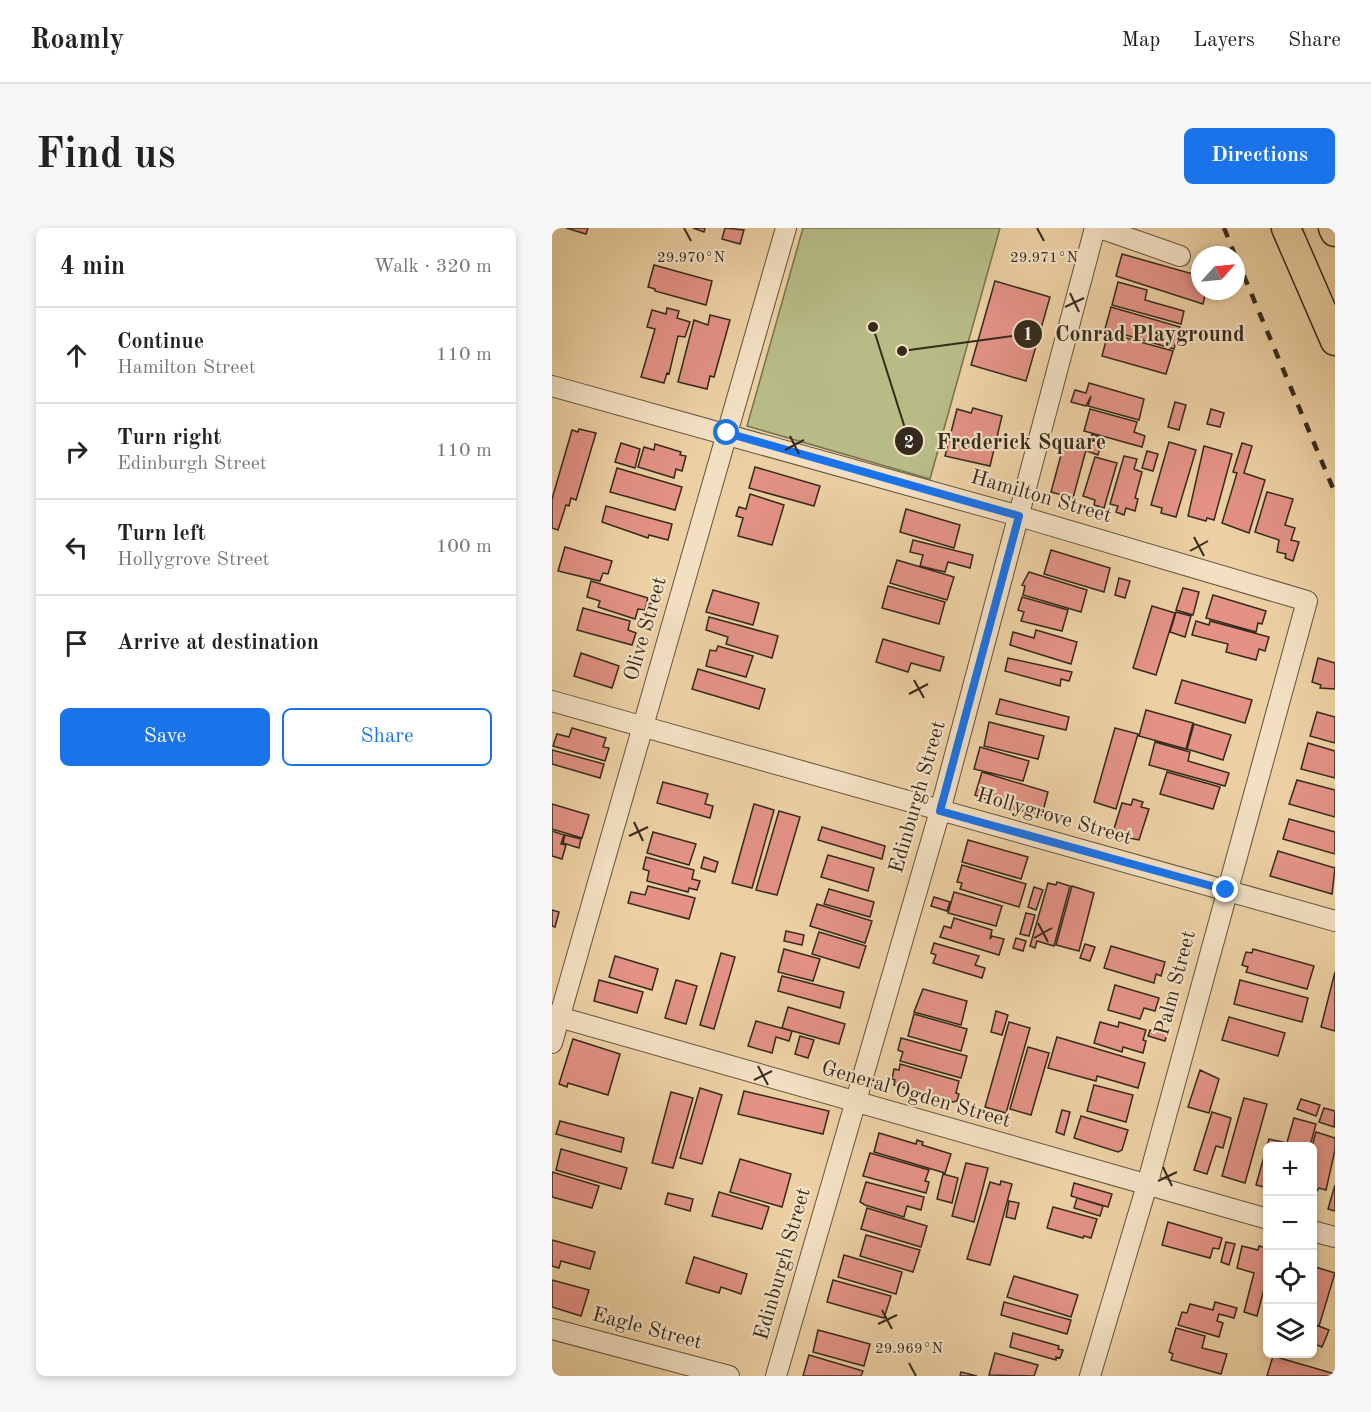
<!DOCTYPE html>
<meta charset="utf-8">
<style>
:root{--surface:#fff;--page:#f6f6f6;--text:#222;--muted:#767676;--line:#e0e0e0;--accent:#1a73e8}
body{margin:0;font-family:"Old Standard TT",serif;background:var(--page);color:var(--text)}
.controls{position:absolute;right:18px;bottom:18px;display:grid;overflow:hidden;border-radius:9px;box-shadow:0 3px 9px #0003}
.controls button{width:54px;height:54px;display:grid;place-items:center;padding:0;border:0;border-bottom:2px solid var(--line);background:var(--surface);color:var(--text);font:30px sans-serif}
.compass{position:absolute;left:639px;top:18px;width:54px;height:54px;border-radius:50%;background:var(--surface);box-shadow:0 3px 9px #0003;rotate:63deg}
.stop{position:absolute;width:18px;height:18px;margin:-14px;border:4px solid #1a73e8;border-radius:50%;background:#fff}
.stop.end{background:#1a73e8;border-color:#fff;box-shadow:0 2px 6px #0008}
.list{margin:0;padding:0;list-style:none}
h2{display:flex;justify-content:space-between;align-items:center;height:78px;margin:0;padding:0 24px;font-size:26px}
h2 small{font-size:20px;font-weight:400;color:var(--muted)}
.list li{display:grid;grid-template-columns:39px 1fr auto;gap:18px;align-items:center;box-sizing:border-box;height:96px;padding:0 24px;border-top:2px solid var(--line)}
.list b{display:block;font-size:22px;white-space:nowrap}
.list p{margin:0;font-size:20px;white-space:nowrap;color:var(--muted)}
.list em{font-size:20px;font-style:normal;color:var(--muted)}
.actions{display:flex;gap:12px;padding:18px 24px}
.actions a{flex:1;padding:14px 0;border:2px solid var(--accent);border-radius:9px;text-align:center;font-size:21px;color:var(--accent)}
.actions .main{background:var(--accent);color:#fff}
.icon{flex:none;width:33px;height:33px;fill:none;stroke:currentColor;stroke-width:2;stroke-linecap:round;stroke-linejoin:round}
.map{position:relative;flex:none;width:783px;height:1148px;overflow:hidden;border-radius:9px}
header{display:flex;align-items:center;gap:36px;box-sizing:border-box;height:84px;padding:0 30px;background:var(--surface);border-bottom:2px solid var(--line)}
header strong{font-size:28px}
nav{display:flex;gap:33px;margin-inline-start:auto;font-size:21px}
.intro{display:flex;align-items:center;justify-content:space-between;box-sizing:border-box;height:144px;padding:0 36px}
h1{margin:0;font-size:42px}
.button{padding:15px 27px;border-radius:9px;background:var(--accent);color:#fff;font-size:21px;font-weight:700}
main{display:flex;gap:36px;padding:0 36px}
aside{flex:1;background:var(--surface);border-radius:9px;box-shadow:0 3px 9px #0003}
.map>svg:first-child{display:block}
.green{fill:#b7bb86;stroke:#767251;stroke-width:1.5}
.building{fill:#e39285;stroke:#352a1c;stroke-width:1.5}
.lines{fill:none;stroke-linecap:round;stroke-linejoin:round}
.minor-casing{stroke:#63543e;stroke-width:22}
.highway-casing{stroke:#352a1c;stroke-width:31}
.minor{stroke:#f3e0c3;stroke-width:20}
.highway{stroke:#ecd0a3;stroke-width:28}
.rail{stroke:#352a1c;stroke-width:4.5;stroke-dasharray:10 10;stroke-linecap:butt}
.route{stroke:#1a73e8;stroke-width:8}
.ticks{fill:none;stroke:#352a1c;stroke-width:2}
.labels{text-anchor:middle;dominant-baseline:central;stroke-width:4.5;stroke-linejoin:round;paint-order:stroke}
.street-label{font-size:21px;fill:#352a1c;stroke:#f3e0c3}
.ticks-label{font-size:15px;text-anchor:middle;fill:#352a1c;stroke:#f3e0c3;stroke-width:4.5;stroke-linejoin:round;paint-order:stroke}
.leader{fill:none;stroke:#352a1c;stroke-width:2}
.callout-dot{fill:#352a1c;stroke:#f3e0c3;stroke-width:2}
.mark-label{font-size:18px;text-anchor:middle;font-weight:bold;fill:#fff}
.callout-label{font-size:22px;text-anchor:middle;font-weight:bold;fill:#352a1c;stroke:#f3e0c3;stroke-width:4.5;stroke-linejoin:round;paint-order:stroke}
</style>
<header>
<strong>Roamly</strong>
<nav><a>Map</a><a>Layers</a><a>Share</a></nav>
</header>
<div class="intro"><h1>Find us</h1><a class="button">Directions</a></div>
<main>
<aside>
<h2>4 min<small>Walk · 320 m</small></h2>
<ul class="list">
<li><svg class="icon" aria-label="ahead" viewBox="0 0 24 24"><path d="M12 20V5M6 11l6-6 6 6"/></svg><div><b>Continue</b><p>Hamilton Street</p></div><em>110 m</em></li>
<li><svg class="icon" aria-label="right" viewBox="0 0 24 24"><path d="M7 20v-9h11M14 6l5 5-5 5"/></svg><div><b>Turn right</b><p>Edinburgh Street</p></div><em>110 m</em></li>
<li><svg class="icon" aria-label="left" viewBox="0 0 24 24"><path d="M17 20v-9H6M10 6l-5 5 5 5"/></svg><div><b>Turn left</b><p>Hollygrove Street</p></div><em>100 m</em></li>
<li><svg class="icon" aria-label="arrive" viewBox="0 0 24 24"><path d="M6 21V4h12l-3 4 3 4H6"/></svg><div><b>Arrive at destination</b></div></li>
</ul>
<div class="actions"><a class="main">Save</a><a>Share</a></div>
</aside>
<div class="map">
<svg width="783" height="1148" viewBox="0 0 783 1148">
<rect width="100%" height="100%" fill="#ecd0a3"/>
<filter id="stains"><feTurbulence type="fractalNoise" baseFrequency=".00333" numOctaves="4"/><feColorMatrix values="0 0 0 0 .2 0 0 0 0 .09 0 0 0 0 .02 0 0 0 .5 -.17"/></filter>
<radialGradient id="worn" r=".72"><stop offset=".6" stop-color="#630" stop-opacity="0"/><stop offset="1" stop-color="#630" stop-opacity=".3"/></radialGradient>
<path class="green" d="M251,0H448L378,251L195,198Z"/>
<path class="building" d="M14,0H36L34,6Z
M141,0H153L152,4Z
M173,0L192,2L188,16L170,11Z
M570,26L648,48V63H654L651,76L564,48Z
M102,37L160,53L154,77L103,63V61L96,59Z
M443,53L498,69L474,153L419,137Z
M566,54L595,62L593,72L632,83L629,96L560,77Z
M559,79L628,99L622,121L553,101Z
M115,80L127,83L125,90L138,94L133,109L126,108L117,146L115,145L112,155L89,149L103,101L95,99L100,82L114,86Z
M158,87L178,92L162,149L158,148L155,161L126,154L142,92L156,97Z
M556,105L621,123L614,146L550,128Z
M537,155L592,171L587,192L536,178L539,168L534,178L519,174L523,162L534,165Z
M623,174L634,177L627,202L616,199Z
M421,180L450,188L438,238L393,228L405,181L419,185Z
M538,181L585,194L582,204L593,208L590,219L532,203Z
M659,181L672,185L668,199L655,196Z
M27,201L44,205L24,272L19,270L17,278L14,277L6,302L0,300V271L20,202L26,204Z
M540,206L551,210L546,227L535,223Z
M617,214L644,222L624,289L609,285L610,280L599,277Z
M69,215L88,221L83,240L63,234Z
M690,215L700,218L692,245L713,252L697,305L670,295L685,245L681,244Z
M103,216L129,224L128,227L134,228L130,243L124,241L122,250L86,239L92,219L102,222Z
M512,216L534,222L521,270L499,264Z
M652,218L680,226L662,292L655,290L654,293L636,288Z
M595,223L606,226L601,243L590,240Z
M572,228L585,231L582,241L590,244L583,270L586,271L583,283L574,280L572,287L564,284L566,278L558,276Z
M543,229L565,235L552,280L542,277L543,272L531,268Z
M203,239L268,258L262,278L197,260Z
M65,240L130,259L123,282L58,264Z
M715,264L741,271L733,297L743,300L739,312L747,314L741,333L733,330L734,326L725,324L727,312L703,304Z
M198,266L232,277L220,317L186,308L191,290L184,288L187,279L194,281Z
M54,278L120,296L116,312L97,307L96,310L50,294Z
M354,281L408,297L402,320L348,304Z
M361,312L421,327L418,340L396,334L393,344L368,338L371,327L358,324Z
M13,319L60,333L56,346L51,345L48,353L6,343Z
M499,322L558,340L552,364L492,346Z
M345,332L402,349L395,372L338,355Z
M477,344L535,362L529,384L471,367L473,358L470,357Z
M567,350L578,353L573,370L563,367Z
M39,353L96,370L93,382L86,381L83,391L46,379L48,373L35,369Z
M336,358L393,374L387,396L330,380Z
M631,360L647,364L641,387L624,382Z
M161,362L207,375L201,397L154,384Z
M661,367L714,383L710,396L706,395L704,404L654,390Z
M470,369L516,382L510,403L469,393L472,384L466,382Z
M600,378L623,385L604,447L581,440Z
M31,380L78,393L76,402L84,405L80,417L25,402Z
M624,384L639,388L633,409L618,404Z
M157,389L226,408L220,430L174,416L176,409L154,402Z
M644,393L657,397L658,393L717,409L713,423L707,421L704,432L674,424L676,416L640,407Z
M484,402L525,414L519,436L458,417L461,404L482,410Z
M331,411L392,429L388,443L359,435L356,444L324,434Z
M166,418L201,428L194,449L154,438L158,422L164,423Z
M29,425L67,438L60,460L22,448Z
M456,430L520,444L517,453L509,451L508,458L453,443Z
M766,430L783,435V461L768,460L769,457L760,454Z
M146,441L213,461L207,481L140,461Z
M630,452L700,472L693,495L623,475Z
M448,471L517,489L514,502L444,486Z
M594,482L641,495L634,521L587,508Z
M765,484L783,489V515L758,508Z
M437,494L492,508L486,531L432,518Z
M642,496L679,507L671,532L635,521Z
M20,500L54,510L51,519L57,520L53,533L1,518L5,506L17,509Z
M563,500L586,506L564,581L542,574Z
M603,514L638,524L636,533L677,545L673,558L597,537Z
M756,515L783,523V550L749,541Z
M428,519L477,533L471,553L422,541Z
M0,522L52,536L48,550L0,536Z
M430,544L496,564L490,587L461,581V578L454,576L453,578L423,567Z
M615,544L668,559L661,581L608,566Z
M745,552L783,562V589L737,576Z
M111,554L156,566L153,576L161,578L158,590L105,575Z
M581,571L591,574L589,579L597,581L587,612L560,607L570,575L579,577Z
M0,576L37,587L30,610L0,601Z
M202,576L222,582L200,660L180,655Z
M227,583L248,589L225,667L204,662Z
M737,591L783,604V626L731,611Z
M270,599L333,618L330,631L266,612Z
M0,603L12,607L9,616L14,617L10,631L0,628Z
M101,604L144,616L137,637L95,625Z
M13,607L29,611L27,620L11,615Z
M416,612L476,629L469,651L410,634Z
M726,623L783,640L780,666L718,648Z
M276,627L322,640L316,663L269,649Z
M94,629L142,642L140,651L148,653L145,662L137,660L136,664L95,653L97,643L91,641Z
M152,629L166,634L163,644L149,640Z
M410,637L474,656L467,679L408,661L410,655L405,654Z
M505,654L518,658L502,718L485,713L483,720L478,718L496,655L504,657Z
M96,658L143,670L137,691L76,675L79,664L93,667Z
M520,658L542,665L527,723L504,717Z
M482,659L491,662L484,682L476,679Z
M277,661L322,674L318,689L272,676Z
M402,664L450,678L444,698L396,685Z
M382,669L398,674L395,683L379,678Z
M265,676L320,693L313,715L258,698Z
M0,682L7,684L3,699L0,698Z
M474,685L483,687L477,708L468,706Z
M402,690L440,702L438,711L440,708L452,711L447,727L388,709L392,698L399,700Z
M234,703L252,707L250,717L232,713Z
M267,704L314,718L307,740L260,726Z
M464,710L474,713L471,723L461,720Z
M382,715L427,728L423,737L433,740L430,750L381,735L384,727L379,725Z
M533,716L543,719L538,733L528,730Z
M559,718L613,734L609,748L604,746L602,755L552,740Z
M232,721L268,731L261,753L226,744Z
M701,721L762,738L755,761L694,744L696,739L690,737L694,724L700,725Z
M169,725L183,729L162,801L148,797Z
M63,728L106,741L100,762L57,749Z
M783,744V803L769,799Z
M230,748L292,764L288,780L226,763Z
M47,752L91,764L85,785L42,773Z
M124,752L145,758L134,796L113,790Z
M688,752L756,770L750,794L682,776Z
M563,757L607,770L603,783L592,780L588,791L556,782Z
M371,761L415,773L409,797L362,784Z
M236,779L293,796L287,816L230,800Z
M444,783L456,787L450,807L439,804Z
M362,786L415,801L409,823L356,808Z
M677,789L733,805L726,828L670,812Z
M204,793L240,803L237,813L224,809L220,825L196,818Z
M457,794L478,800L454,885L433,879Z
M548,794L566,799L567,794L594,802L591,812L594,813L591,825L571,819L570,824L542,815Z
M598,802L615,806L613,813L596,808Z
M248,808L262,812L256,830L243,826Z
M505,809L593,835L586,860L545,848L544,853L496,840Z
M349,810L415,828L409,850L348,833L351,824L346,822Z
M21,811L68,826L56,867L16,855L15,859L7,856Z
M476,819L497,825L479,887L458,881Z
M348,836L407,853L404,865L407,866L405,873L401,874L342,857L343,852L340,851L342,841L347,842Z
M648,842L667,851L657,885L636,879Z
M542,857L581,867L574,894L535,883Z
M148,860L170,867L150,936L128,930Z
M192,863L277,883L271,906L186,886Z
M119,864L141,870L121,940L100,935Z
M692,870L715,876L693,955L670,948Z
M749,871L768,877L764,888L745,881Z
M772,880L783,883L782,899L767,894Z
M510,882L518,884L512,907L504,904Z
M660,884L679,890L671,920L664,918L655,946L642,942Z
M529,888L576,902L570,922L566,924L522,910Z
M742,890L764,896L758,918H734Z
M8,893L72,910L69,924L4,906Z
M764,904L783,910V922L774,962L767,960L760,970V918Z
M327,905L364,916L365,912L371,914L370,917L399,926L393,945L322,924Z
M717,911L731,914L730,918H716V960L704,957Z
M9,921L75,940L69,961L4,942Z
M318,925L377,942L373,953L377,954L374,965L311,948Z
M188,931L239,946L230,979L178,964Z
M414,935L436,940L422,994L400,988Z
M0,944L47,958L40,980L0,969Z
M391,946L406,950L400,975L385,971Z
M449,953L460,956L438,1037L415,1031L438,954L448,957Z
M314,954L372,969L369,982L355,978L352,989L313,977L308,974Z
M522,955L560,966L556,979L519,968Z
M783,957V983L776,981Z
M167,964L217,979L210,1001L160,988Z
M116,965L141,971L138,983L113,976Z
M525,970L551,978L548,988L522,980Z
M457,973L467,975L463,991L454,989Z
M501,979L545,991L539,1010L532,1008L531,1010L495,1000Z
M315,980L375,998L369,1019L309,1001Z
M616,994L670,1010L667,1021L661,1020L658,1030L610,1017Z
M314,1007L368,1022L361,1044L308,1028Z
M0,1012L43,1024L38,1041L9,1033L7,1040L0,1038Z
M674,1014L683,1016L677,1037L669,1034Z
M690,1018L706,1022L707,1018L715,1020L716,1045L705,1088L692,1084L702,1045L685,1040Z
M292,1027L350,1044L344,1066L286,1049Z
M142,1029L195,1046L189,1066L169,1059L167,1065L134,1055Z
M760,1038L783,1045L767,1098L760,1096Z
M462,1048L526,1067L519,1089L455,1069Z
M0,1052L37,1062L29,1088L0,1079Z
M281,1052L339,1068L332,1090L275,1074Z
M452,1074L519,1092L515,1106L449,1087Z
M663,1074L685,1080L682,1090L667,1086L665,1093L671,1095L667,1109L626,1097L630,1084L635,1085L638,1076L661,1082Z
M764,1097L777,1102L770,1119L760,1115Z
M624,1100L653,1108L650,1120L675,1126L669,1146L619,1132L621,1126L617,1124Z
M266,1102L318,1116L312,1138L261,1124Z
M461,1105L507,1118L506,1121L511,1122L508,1130L504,1129V1132L458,1119Z
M443,1125L486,1137L482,1148L437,1147Z
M257,1127L311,1143L309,1148H251Z
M721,1128L783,1146V1148H715Z
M409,1144L425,1148H408Z"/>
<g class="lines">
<defs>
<path id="minor" d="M548,0L628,28
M0,158L467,288L755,373L595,957L538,1148
M0,473L783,693
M0,787L716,991
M0,815L234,0
M760,1003L783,1009
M0,1101L177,1148
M224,1148L388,583L543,0"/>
<path id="highway" d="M734,0L783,113
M781,0L783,4"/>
</defs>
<use href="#minor" class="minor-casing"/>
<use href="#highway" class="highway-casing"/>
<use href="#minor" class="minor"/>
<use href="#highway" class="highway"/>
<path class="rail" d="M672,0L683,27
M684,29L783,265"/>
</g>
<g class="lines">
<path class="route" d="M175,205L467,288L388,583L674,662"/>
</g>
<path class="ticks" d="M132,0L139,13M485,0L492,13M518,65L527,84M513,79L532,70M238,208L247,226M233,222L252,212M642,309L652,328M638,323L656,313M362,452L372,470M357,466L376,456M82,594L91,613M77,608L96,599M486,695L496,714M482,710L500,700M206,838L216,857M202,852L220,843M611,939L620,958M606,953L625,944M330,1082L340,1101M326,1096L345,1087M357,1135L364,1148"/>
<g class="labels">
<g class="street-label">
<text transform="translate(489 269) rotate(16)">Hamilton Street</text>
<text transform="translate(94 401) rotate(-74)">Olive Street</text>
<text transform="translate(366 569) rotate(-74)">Edinburgh Street</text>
<text transform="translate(502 589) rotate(16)">Hollygrove Street</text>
<text transform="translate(624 755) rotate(-75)">Palm Street</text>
<text transform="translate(364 867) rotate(16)">General Ogden Street</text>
<text transform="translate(231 1036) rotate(-74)">Edinburgh Street</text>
<text transform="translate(95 1101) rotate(15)">Eagle Street</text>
</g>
</g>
<g class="ticks-label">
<text x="139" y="34">29.970°N</text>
<text x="492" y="34">29.971°N</text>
<text x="357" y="1125">29.969°N</text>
</g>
<path class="leader" d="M350 123L476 106M321 99L357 213"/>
<g class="callout-dot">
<circle cx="350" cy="123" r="6"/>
<circle cx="321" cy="99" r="6"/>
<circle cx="476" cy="106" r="15"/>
<circle cx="357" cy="213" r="15"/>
</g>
<g class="mark-label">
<text x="476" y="112">1</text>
<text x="357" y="220">2</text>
</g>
<g class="callout-label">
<text x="598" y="113">Conrad Playground</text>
<text x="469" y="221">Frederick Square</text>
</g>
<rect width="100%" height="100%" filter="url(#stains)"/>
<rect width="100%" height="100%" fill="url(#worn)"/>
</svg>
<div class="controls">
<button>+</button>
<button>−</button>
<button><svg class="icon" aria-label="locate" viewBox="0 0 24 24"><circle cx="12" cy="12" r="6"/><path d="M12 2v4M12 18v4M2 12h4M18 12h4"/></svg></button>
<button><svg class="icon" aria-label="layers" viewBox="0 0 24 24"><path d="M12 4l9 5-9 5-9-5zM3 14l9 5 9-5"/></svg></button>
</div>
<svg class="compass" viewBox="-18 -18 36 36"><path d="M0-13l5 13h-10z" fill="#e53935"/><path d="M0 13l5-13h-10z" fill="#767676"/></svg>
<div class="stop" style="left:175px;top:205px"></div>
<div class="stop end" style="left:674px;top:662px"></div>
</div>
</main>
